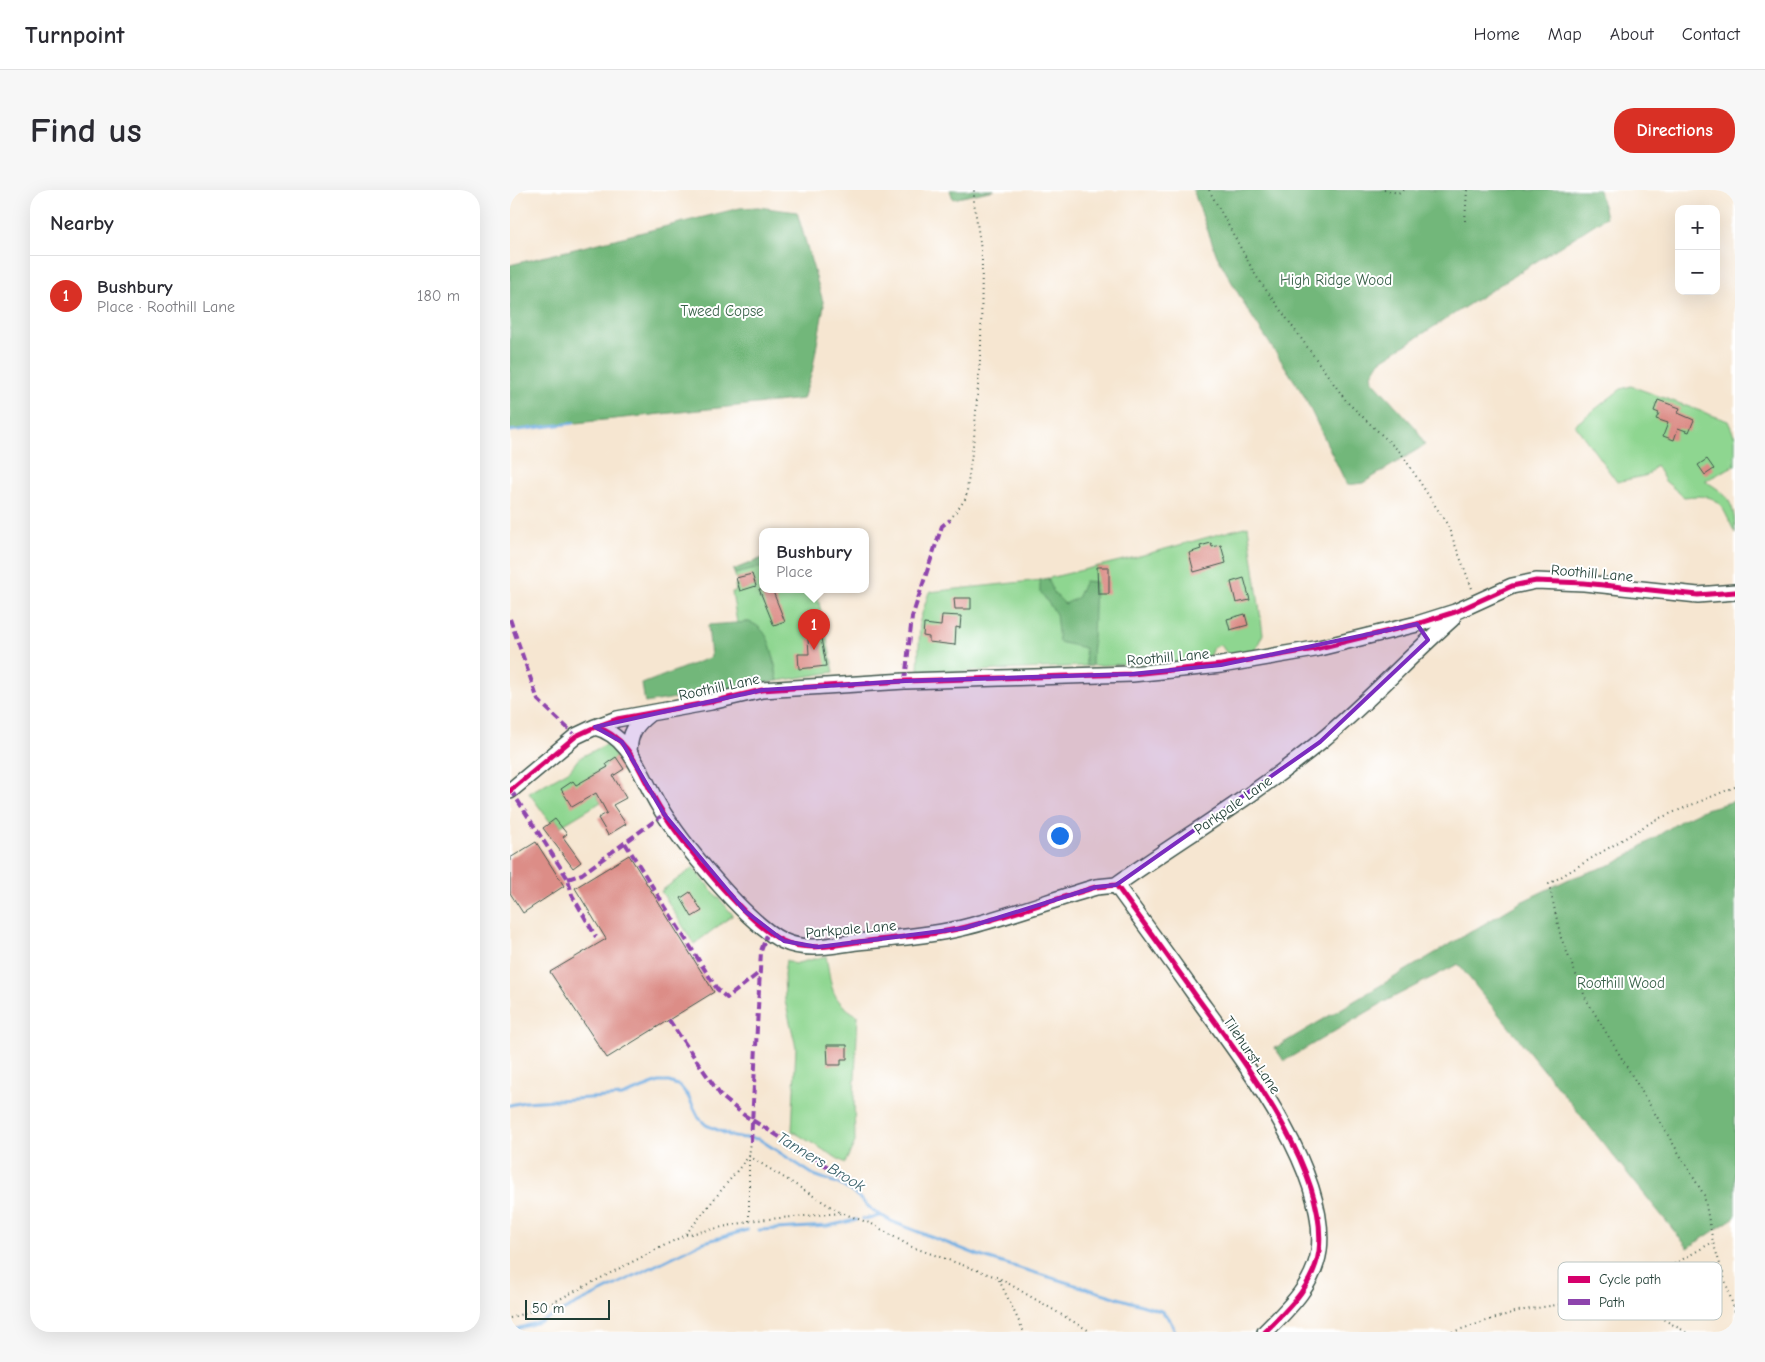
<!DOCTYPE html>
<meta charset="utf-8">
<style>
:root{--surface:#fff;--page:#f7f7f7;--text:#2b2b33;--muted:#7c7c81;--line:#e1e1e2;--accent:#d93025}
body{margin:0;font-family:"Comic Neue",sans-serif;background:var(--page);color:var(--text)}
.controls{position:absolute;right:15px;top:15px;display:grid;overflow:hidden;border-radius:10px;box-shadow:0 5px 20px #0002}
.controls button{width:45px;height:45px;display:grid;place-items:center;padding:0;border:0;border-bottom:1px solid var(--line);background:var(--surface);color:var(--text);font:25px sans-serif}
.scale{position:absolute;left:15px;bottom:12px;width:85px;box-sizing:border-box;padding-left:5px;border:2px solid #1f3d34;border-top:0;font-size:14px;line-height:18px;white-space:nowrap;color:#1f3d34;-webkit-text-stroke:4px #fff;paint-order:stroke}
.you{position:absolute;left:549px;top:645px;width:18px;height:18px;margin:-12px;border:4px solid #fff;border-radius:50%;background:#1a73e8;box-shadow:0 0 0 8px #1a73e833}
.badge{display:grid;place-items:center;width:32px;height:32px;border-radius:50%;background:var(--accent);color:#fff;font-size:16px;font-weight:700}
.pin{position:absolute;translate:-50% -41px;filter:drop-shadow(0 1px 2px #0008)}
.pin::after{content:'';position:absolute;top:26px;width:18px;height:15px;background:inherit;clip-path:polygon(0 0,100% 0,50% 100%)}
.popup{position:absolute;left:249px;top:338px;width:110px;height:65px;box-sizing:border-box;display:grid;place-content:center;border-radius:10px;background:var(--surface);filter:drop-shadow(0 1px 4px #0005);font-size:16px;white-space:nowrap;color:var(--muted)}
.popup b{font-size:19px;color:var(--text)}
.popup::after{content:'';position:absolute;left:50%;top:100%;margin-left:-10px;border:10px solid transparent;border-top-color:var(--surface)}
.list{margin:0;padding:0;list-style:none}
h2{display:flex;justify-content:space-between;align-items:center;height:65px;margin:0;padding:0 20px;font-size:21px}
h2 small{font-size:16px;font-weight:400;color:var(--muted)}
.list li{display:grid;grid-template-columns:32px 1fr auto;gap:15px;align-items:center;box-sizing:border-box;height:80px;padding:0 20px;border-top:1px solid var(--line)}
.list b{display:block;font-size:19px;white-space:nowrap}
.list p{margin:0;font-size:16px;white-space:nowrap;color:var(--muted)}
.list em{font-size:16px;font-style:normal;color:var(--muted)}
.map{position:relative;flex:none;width:1225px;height:1142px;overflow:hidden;border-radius:20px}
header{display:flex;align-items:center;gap:30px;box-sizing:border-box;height:70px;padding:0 25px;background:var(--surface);border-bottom:1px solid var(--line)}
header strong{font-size:24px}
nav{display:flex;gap:28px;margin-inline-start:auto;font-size:18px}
.intro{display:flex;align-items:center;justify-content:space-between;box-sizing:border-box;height:120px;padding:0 30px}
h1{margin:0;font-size:35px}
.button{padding:12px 22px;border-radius:20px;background:var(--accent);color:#fff;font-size:18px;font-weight:700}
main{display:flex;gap:30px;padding:0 30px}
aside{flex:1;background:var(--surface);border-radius:20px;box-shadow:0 5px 20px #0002}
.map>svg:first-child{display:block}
.green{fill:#8ed690;stroke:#568a62}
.forest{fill:#72b77a;stroke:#487a57}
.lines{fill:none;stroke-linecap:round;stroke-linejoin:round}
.stream{stroke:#70ade2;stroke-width:3}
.building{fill:#dc8d87}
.minor-casing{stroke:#3f564c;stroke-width:18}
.path{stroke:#3f564c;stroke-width:2;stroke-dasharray:1 4;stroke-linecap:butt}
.minor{stroke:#fff;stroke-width:15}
.quiet{stroke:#8e44ad;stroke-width:4;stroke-dasharray:8 4;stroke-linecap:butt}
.cycleway-casing{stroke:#fff;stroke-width:8}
.cycleway{stroke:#d6006c;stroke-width:5}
.marked{fill:#7b2cbf;fill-opacity:0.2;stroke:#7b2cbf;stroke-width:4;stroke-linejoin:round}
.labels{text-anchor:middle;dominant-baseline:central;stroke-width:4;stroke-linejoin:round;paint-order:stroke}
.park-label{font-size:15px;fill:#3b634b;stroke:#fff}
.street-label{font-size:15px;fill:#1f3d34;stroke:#fff}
.water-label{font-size:16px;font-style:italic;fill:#375f68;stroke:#fff}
.key{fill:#fff;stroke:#bcc5c2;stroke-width:1}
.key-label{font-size:14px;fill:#1f3d34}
</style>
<header>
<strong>Turnpoint</strong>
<nav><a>Home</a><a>Map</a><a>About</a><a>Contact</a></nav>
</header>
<div class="intro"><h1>Find us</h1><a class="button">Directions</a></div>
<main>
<aside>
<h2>Nearby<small></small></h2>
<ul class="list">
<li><span class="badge">1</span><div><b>Bushbury</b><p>Place · Roothill Lane</p></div><em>180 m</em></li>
</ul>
</aside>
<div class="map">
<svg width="1225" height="1142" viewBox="0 0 1225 1142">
<rect width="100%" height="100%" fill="#fff"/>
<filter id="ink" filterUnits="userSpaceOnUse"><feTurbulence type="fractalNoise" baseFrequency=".02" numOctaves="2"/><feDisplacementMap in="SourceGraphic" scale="10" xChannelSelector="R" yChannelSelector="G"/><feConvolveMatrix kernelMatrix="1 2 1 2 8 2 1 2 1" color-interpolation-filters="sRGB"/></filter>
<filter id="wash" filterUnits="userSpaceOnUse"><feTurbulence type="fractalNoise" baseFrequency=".0096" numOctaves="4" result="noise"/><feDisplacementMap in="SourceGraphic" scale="20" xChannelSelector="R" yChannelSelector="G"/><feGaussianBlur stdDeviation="1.12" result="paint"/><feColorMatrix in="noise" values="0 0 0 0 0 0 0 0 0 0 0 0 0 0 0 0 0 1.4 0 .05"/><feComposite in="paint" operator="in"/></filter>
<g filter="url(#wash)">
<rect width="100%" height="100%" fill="#f6e6d1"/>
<path class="green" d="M1121,196L1218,231L1225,247V275L1195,291C1220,305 1225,315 1225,343C1210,313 1211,303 1174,307L1155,291L1146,275L1138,285L1107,292L1065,235L1111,199Z
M738,336L753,444L745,461L718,465L711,455L703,457L699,468L683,471L447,482L408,481L410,430L419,402L531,390L626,367Z
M253,368V399H306L324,482L268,491L260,455L239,432L227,433L222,402L226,401L225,395L228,394L223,380Z
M99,553L106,567L96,574L97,576L78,588L91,612L51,636L45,629L41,633L19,603L60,580L69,568Z
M183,678L223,725L184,754L151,701Z
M316,766C322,797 319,809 348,826L344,906L345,952L335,973L282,941L286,857L275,811L274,784L276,770L284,774Z"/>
<path class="forest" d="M440,0H484L443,9Z
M683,0H1089L1096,27L870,171L862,184L863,191L906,238L915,255L853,293L837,295L793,204L737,119L707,66Z
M248,17L287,22L314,115L302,182L293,209L0,240V75L230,18Z
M253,368V377L225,384L223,380Z
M538,388L544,403L555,414L567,408L575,391L585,392L582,476H576L575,458L549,452L546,424L530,401V390Z
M239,432C263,439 263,470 268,491L135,513L132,494L201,467L198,435Z
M1225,611V1027L1178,1058L948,774L876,811L774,871L765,858L1011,712L1059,689L1106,673L1172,630L1195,619Z"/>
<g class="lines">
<path class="stream" d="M0,241L64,233
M0,915L14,912L112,906L149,892H159L170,896L178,906L189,928L196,935L224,947L249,949L304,985L329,994L345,1004L363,1021L383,1032L473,1067L651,1121L659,1128L665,1142
M353,1029L370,1026
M249,1040L318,1036L346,1030
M0,1141L32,1131L191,1053L237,1040"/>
</g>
<g id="blocks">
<path class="building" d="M1148,210L1170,218L1168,223L1184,230L1179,242L1168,238L1164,250L1153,246L1158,233L1146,229L1149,223L1144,221Z
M1197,269L1204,279L1195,285L1188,275Z
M701,353L702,357L711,355L716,373L684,382L679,363L691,359L690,356Z
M587,377H599V404H588Z
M242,384L246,396L230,401L226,388Z
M734,388L740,410L726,413L721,392Z
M249,399H262L275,432L264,436Z
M444,408H461V419H445Z
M735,424L738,435L720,440L717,429Z
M432,425L451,426L450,438L446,437L445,455L419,452V447L413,446L414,434L431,436Z
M311,448L316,476L289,479L288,464H299L298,449Z
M106,567L114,579L103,586L116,608L103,615L116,634L98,645L88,628L97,623L86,603L62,617L51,599L63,591L66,595L98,577L96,574Z
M45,629L57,644L53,647L71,672L63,678L33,638Z
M26,652L54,696L13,723L0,703V668Z
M119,665L204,802L97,868L40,782L96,749L65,698Z
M180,702L192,721L182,727L171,708Z
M317,855H337V869H331V875H318Z"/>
</g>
</g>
<g filter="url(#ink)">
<use href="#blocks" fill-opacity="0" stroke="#3f564c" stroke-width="1"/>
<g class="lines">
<defs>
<path id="minor" d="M85,537C121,546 131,587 149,616C170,651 237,734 273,751C296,762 323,755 347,752C383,748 420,746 456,737C500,726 542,710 586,697L606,695C674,647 747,604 811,551C857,513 897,469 942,429L944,423
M119,561C120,543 125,535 139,524
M0,601L66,546L85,537L107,529L201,512L252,500L395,491L622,484L711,475L805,459L907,434L945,422L1002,396L1026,391L1074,393L1188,405L1225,402
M606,695C633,732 660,769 686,806C732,869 819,981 809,1061C804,1095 778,1119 755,1142"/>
</defs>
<use href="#minor" class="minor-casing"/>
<path class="path" d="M699,0L746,86L837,212L891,263L937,334L963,401
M874,0L888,3L894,0
M955,31L957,0
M440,330L456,308L464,248L471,156L472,67L464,12V0
M1225,597L1145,630L1039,694L1051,748L1076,809L1194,1005L1203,1052L1225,1122
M239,966L331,1023
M239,1031V966
M176,1044L239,966L241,952
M489,1090L514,1142
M1110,1105L1176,1142
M0,1128L36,1116L175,1045L246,1030L332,1023L362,1034L402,1057L489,1088L581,1142
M942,1142L1008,1121L1110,1105L1203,1052"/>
<use href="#minor" class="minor"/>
<path class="quiet" d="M0,429L28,510L66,546
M395,491L402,427L432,336L440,330
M1,600L58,689L62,705L86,747
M115,653L207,799L217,808L250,782
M58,689L72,684L154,624
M159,830L211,906L234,925L344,993
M241,952L251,761L258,742"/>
<defs>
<path id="cycleway" d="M85,537C121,546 131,587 149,616C170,651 237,734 273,751C296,762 323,755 347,752C383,748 420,746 456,737C500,726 542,710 586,697L606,695C633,732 660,769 686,806C732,869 819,981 809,1061C804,1095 778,1119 755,1142
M0,601L66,546L85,537L107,529L201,512L252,500L395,491L622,484L711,475L805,459L907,434L945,422L1002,396L1026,391L1074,393L1188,405L1225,402"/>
</defs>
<use href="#cycleway" class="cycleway-casing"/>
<use href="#cycleway" class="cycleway"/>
</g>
</g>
<path class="marked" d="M907,434L918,450L810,552L606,695L586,697L455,738L308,757L274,751L235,721L154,624L112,552L85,537L252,500L395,491L622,484L711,475Z"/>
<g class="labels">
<g class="park-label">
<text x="826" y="90">High Ridge Wood</text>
<text x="212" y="121">Tweed Copse</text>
<text x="1111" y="793">Roothill Wood</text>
</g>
<g class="street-label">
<text transform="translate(1082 383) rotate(5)">Roothill Lane</text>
<text transform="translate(658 467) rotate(-5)">Roothill Lane</text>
<text transform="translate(209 497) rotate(-12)">Roothill Lane</text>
<text transform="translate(723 615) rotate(-35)">Parkpale Lane</text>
<text transform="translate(341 739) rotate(-5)">Parkpale Lane</text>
<text transform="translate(742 865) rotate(56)">Tilehurst Lane</text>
</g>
<g class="water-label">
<text transform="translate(311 972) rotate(31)">Tanners Brook</text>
</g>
</g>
<rect x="1048" y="1072" width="164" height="58" rx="8" class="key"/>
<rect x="1058" y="1086" width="22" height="7" fill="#d6006c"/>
<rect x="1058" y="1109" width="22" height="6" fill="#8e44ad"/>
<g class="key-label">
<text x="1089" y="1094">Cycle path</text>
<text x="1089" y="1117">Path</text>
</g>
</svg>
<div class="controls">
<button>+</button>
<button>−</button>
</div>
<div class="scale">50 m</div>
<div class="you"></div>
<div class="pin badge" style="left:304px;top:460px">1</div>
<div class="popup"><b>Bushbury</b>Place</div>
</div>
</main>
